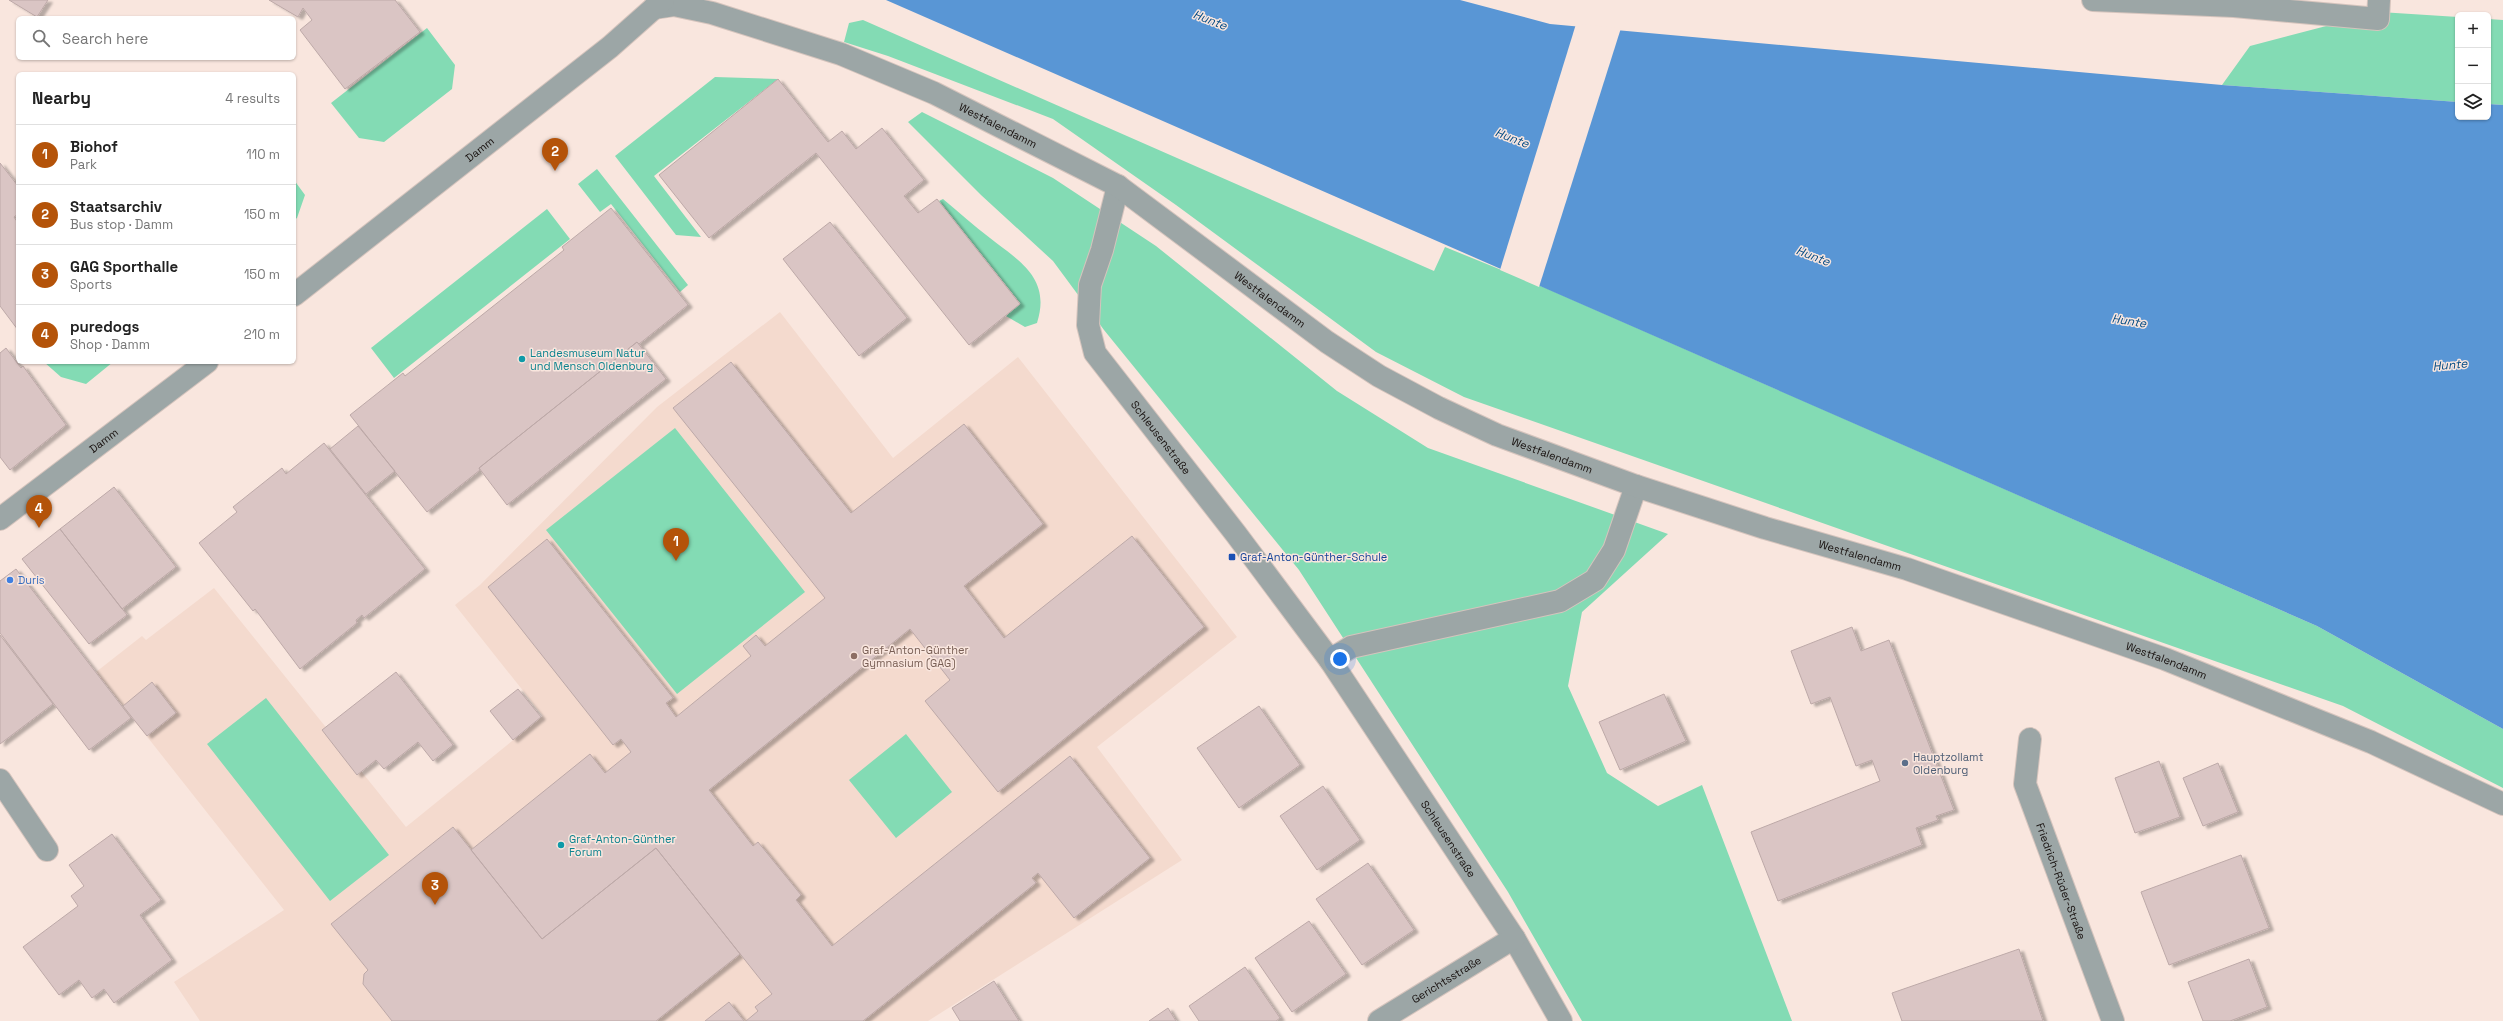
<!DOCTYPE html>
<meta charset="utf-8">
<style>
:root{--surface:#fff;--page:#f2f2f2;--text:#222;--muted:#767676;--line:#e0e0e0;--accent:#b45309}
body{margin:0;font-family:"Space Grotesk",sans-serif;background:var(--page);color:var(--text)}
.controls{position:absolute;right:12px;top:12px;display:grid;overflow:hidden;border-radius:6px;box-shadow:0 1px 3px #0004}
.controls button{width:36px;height:36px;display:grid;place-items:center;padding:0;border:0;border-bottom:1px solid var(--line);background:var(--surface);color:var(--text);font:20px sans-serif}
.you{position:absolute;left:1340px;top:659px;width:14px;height:14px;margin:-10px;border:3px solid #fff;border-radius:50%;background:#1a73e8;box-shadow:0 0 0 6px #1a73e833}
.badge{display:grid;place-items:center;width:26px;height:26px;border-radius:50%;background:var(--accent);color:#fff;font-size:13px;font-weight:700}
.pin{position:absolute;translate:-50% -33px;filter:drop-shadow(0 1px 2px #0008)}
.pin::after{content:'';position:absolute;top:21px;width:14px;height:12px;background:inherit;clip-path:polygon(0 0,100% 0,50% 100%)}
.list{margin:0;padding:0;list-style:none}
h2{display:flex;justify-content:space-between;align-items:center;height:52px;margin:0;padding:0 16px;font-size:17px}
h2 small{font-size:13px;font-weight:400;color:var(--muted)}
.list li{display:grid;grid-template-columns:26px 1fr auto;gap:12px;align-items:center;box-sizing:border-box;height:60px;padding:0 16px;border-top:1px solid var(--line)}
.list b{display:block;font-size:15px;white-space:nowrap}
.list p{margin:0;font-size:13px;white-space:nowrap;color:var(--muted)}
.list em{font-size:13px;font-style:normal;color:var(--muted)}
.icon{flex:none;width:22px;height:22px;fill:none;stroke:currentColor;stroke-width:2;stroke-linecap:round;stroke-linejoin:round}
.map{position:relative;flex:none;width:2503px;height:1021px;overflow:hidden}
.search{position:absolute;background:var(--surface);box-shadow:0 1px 3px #0004;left:16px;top:16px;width:280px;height:44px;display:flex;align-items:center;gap:10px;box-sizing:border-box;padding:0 14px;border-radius:6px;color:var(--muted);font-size:15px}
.panel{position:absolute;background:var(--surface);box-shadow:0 1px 3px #0004;left:16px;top:72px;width:280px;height:292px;border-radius:6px}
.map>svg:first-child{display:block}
.built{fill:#f4dace}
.green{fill:#83dbb4}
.water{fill:#5996d5}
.pier{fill:#f9e6de}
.building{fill:#dac5c4;stroke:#bda9a8;filter:url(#shadow)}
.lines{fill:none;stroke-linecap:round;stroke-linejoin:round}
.service-casing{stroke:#d5c4bd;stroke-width:24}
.minor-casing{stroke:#d5c4bd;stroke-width:24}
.tertiary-casing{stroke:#d5c4bd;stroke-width:24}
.service{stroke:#9ca6a6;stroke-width:22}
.minor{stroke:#9ca6a6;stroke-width:22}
.tertiary{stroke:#9ca6a6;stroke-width:22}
.culture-dot{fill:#0f9aa8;stroke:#f9e6de;stroke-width:1.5}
.transit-dot{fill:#1a4fb4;stroke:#f9e6de;stroke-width:1.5}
.shop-dot{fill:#3f7fe0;stroke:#f9e6de;stroke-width:1.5}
.education-dot{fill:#8d6e63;stroke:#f9e6de;stroke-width:1.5}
.service-dot{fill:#5c6f8a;stroke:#f9e6de;stroke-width:1.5}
.labels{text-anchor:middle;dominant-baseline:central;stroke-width:3;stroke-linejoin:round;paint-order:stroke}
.street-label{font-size:11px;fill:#17100e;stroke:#f9e6de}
.culture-label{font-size:11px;fill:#0d838f;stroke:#f9e6de;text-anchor:start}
.transit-label{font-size:11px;fill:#164399;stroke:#f9e6de;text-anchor:start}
.shop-label{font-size:11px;fill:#366cbe;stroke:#f9e6de;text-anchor:start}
.education-label{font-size:11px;fill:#785e54;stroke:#f9e6de;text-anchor:start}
.service-label{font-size:11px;fill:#4e5e75;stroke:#f9e6de;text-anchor:start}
.water-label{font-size:12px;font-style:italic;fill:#024a84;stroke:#f9e6de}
</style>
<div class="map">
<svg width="2503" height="1021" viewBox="0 0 2503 1021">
<defs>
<filter id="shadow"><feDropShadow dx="4.5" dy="2.5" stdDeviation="1" flood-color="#0004"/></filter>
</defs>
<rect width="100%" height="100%" fill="#f9e6de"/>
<path class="built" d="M780,312L893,458L1018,357L1237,637L1097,747L1182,860L928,1021H200L174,982L284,910L96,672L142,636L146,640L214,588L406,827L543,716L455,605L480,585L657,407Z"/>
<path class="green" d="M2380,12L2458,17V102L2222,85L2250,46Z
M2488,19L2503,20V105L2488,104Z
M863,20L1434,271L1445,247L1548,289L2317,626L2503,729V788L2343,706L1464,397L1376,352L1176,205L1053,119L888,56L844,42L849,23Z
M427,28L455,65L452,89L384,142L359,138L331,103Z
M715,77L778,79L654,176L701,237L676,235L615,156Z
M922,112L1053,178L1156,246L1337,391L1428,448L1668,534L1582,612L1568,686L1607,773L1658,806L1702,785L1792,1021H1582L1508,892L1299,570L1104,330L1053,261L981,195L908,122Z
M597,169L688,285L680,292L611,204L600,212L578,184Z
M294,180L305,195L297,218L294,220Z
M943,199C959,212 974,226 990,238C1021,262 1051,279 1037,323L1025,327L1006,316L1020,303L939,201Z
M547,209L570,239L394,378L371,348Z
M44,362H113L86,384L61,377Z
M675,428L805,592L677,694L546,530Z
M266,698L389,855L330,901L207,744Z
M906,734L952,792L896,838L849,780Z"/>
<path class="water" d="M886,0H1460L1550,24L2222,85L2458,102V117H2488V104L2503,105V729L2317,626Z"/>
<path class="pier" d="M1576,24L1621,28L1539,287L1500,270Z"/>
<path class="building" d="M9,0H48L37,17Z
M269,0H395L420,32L345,89L300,30L312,20L303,8L298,17Z
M778,79L828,142L842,131L856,149L882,128L924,180L904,196L918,213L937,199L1020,304L969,345L816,153L709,238L659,175Z
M0,163L18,186V214L14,217L18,223V330L0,306Z
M611,208L688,305L639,344L637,342L479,468L480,470L427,512L350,415L403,373L405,376L564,250L562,247Z
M830,222L907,318L859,356L783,259Z
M637,342L666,379L507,505L479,468Z
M6,348L21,368L23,366L66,425L10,470L0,457V353Z
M731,362L851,513L964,424L1043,524L964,586L1004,638L1132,536L1204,627L998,792L925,701L950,680L910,629L709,790L753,846L758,842L801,895L796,900L832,946L1070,756L1150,858L1074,918L1038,873L1032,878L1036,883L863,1021H746L758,1011L755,1007L772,994L656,848L542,939L471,850L590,754L605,773L631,752L621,739L613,745L488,587L547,539L673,698L666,703L676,717L751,656L743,646L756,635L765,646L825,598L673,408Z
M358,426L395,471L366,494L330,449Z
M324,443L425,569L364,618L362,615L356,620L357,623L300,669L255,609L253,611L199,543L237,512L233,507L282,468L286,474Z
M114,487L176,567L122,609L60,529Z
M60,529L127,615L89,644L22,559Z
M16,569L131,718L89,750L0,633V581Z
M1852,627L1861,651L1889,640L1954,810L1936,816L1938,820L1916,828L1922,845L1778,901L1751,832L1880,781L1872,760L1856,766L1830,697L1811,704L1791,651Z
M0,635L53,704L0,744Z
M396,672L453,745L433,761L418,742L384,769L376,760L357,775L322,730Z
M152,682L176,713L147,736L123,706Z
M518,689L541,717L513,740L490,711Z
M1664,694L1686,741L1620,770L1599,722Z
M1259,706L1300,765L1239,808L1197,748Z
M2159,761L2180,817L2135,833L2115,778Z
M2218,763L2238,812L2203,826L2183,778Z
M1323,786L1360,840L1317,870L1280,816Z
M453,827L542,939L656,848L740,954L656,1021H392L363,984L364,974L368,970L331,924Z
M112,834L161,900L140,915L172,960L114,1003L104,989L92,998L79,980L59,995L23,947L78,906L71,896L84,886L69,865Z
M2241,855L2269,928L2169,965L2141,892Z
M1368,863L1414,930L1362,965L1316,899Z
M1309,921L1346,974L1292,1012L1255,958Z
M2019,949L2043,1021H1902L1892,993Z
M2249,959L2267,1007L2230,1021H2203L2188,982Z
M1245,967L1280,1018L1276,1021H1199L1189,1006Z
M994,981L1019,1021H960L952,1008Z
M729,1002L744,1021H705Z
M1168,1008L1176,1021H1149Z"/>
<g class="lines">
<defs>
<path id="service" d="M0,780L47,850"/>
<g id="minor">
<path d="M2093,0L2234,6L2378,19L2379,0"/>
<path id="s1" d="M1118,186L1102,250L1090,285L1088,325L1095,353L1236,534L1330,660L1514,938L1561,1021"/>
<path d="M1330,660L1351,647L1560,601L1595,580L1614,550L1636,486"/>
<path id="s2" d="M2030,739L2025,784L2113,1021"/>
<path id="s3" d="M1379,1021L1514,938"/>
</g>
<g id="tertiary">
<path id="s4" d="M654,8L674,5L712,13L841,54L934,93L1118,186L1327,342L1379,376L1439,408L1497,435L1636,486L1765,528L1907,569L2165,659L2371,742L2503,804"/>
<path id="s5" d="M294,295L610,47L663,0"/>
<path id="s6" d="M0,519L207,362"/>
</g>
</defs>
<use href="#service" class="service-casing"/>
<use href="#minor" class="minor-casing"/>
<use href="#tertiary" class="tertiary-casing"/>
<use href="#service" class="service"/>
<use href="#minor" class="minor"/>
<use href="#tertiary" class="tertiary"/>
</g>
<g class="culture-dot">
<circle cx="522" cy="359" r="4"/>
<circle cx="561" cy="845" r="4"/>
</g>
<rect class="transit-dot" x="1228" y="553" width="8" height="8" rx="2"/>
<circle class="shop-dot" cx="10" cy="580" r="4"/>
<circle class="education-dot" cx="854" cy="656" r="4"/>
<circle class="service-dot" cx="1905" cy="763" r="4"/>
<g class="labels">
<g class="street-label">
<text stroke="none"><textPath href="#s4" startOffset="367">Westfalendamm</textPath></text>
<text stroke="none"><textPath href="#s5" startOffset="236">Damm</textPath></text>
<text stroke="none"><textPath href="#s4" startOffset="691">Westfalendamm</textPath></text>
<text stroke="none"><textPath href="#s1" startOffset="279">Schleusenstraße</textPath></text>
<text stroke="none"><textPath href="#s6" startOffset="130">Damm</textPath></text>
<text stroke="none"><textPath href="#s4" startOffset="1015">Westfalendamm</textPath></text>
<text stroke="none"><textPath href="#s4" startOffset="1339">Westfalendamm</textPath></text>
<text stroke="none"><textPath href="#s4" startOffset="1663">Westfalendamm</textPath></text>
<text stroke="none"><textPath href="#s1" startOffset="773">Schleusenstraße</textPath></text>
<text stroke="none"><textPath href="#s2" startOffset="149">Friedrich-Rüder-Straße</textPath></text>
<text stroke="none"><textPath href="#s3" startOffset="79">Gerichtsstraße</textPath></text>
</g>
<g class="culture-label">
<text x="530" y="353">Landesmuseum Natur<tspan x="530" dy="13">und Mensch Oldenburg</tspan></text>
<text x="569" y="839">Graf-Anton-Günther<tspan x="569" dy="13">Forum</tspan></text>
</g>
<g class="transit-label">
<text x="1240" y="557">Graf-Anton-Günther-Schule</text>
</g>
<g class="shop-label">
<text x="18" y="580">Duris</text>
</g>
<g class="education-label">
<text x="862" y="650">Graf-Anton-Günther<tspan x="862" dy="13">Gymnasium (GAG)</tspan></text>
</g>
<g class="service-label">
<text x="1913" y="757">Hauptzollamt<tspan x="1913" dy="13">Oldenburg</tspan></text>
</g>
<g class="water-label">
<text transform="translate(1210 20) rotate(21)">Hunte</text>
<text transform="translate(1512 138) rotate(21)">Hunte</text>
<text transform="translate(1813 256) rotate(21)">Hunte</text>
<text transform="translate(2129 321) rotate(9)">Hunte</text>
<text transform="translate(2450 365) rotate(-5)">Hunte</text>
</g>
</g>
</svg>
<div class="controls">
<button>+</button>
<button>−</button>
<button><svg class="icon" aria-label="layers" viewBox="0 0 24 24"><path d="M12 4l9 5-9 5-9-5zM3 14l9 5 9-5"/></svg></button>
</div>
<div class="you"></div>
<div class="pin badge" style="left:676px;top:561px">1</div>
<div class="pin badge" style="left:555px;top:171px">2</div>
<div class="pin badge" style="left:435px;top:905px">3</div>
<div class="pin badge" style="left:39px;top:528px">4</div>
<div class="search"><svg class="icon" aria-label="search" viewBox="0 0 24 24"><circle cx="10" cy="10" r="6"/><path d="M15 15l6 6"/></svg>Search here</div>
<section class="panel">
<h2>Nearby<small>4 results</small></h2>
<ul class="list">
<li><span class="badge">1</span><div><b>Biohof</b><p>Park</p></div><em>110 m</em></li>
<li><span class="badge">2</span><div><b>Staatsarchiv</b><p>Bus stop · Damm</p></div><em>150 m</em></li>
<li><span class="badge">3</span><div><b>GAG Sporthalle</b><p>Sports</p></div><em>150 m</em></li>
<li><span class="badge">4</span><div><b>puredogs</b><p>Shop · Damm</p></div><em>210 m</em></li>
</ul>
</section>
</div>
